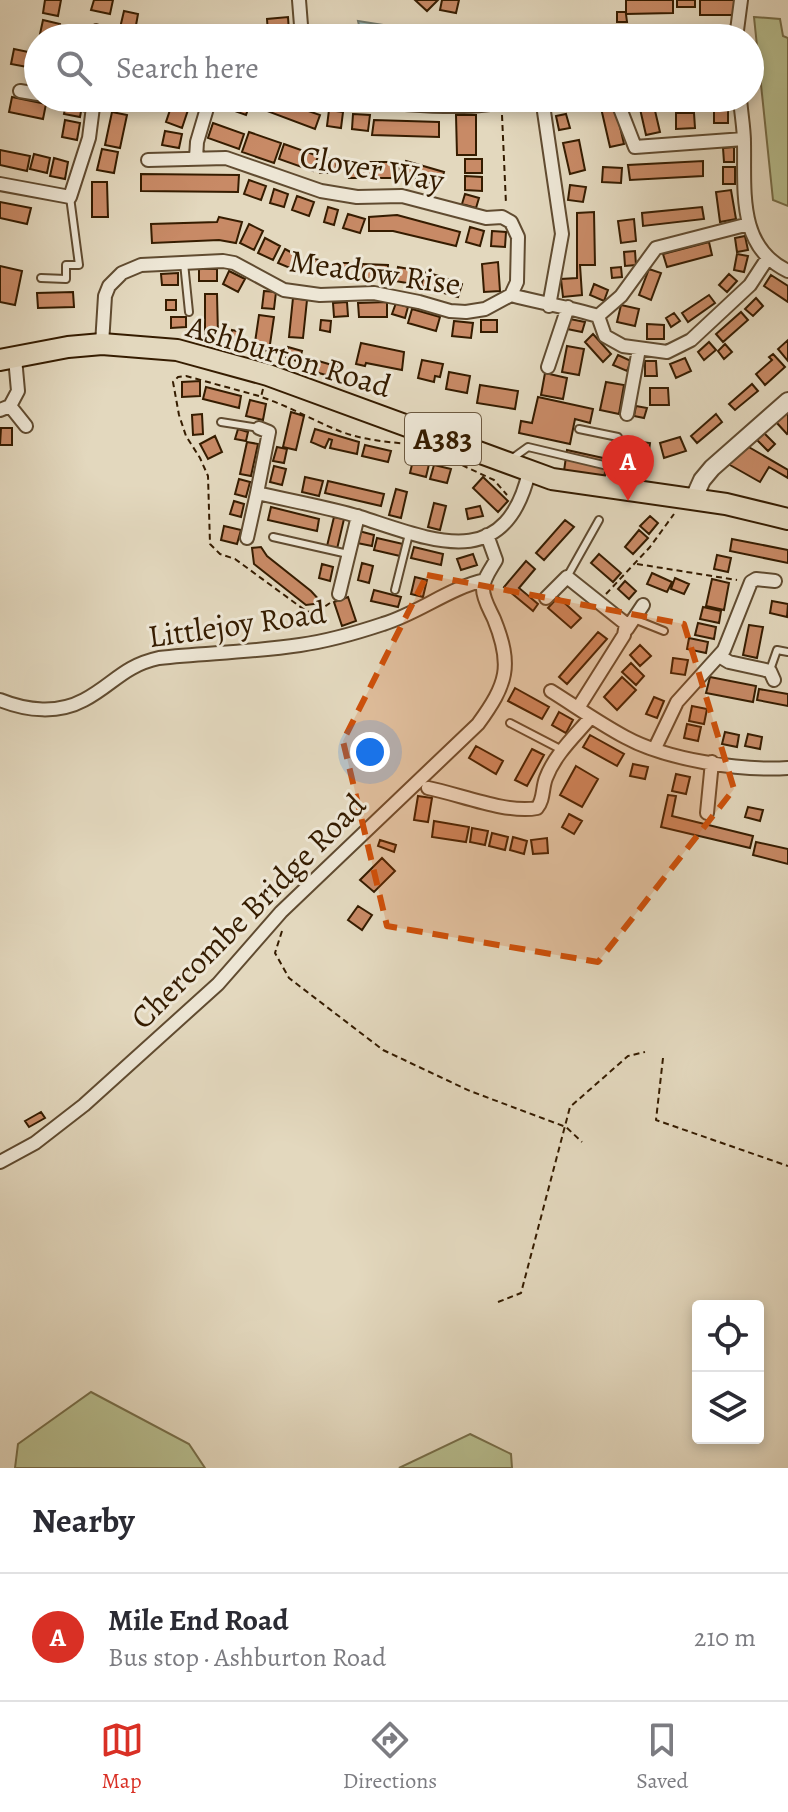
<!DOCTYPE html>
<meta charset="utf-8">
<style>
:root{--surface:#fff;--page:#f7f7f7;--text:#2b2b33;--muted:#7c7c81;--line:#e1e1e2;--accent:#d93025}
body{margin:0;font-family:Alegreya,serif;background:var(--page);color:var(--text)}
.controls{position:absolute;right:24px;bottom:24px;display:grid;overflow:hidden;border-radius:8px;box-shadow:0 4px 12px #0003}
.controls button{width:72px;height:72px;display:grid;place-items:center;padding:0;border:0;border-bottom:2px solid var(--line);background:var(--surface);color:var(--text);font:40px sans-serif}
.you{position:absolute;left:370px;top:752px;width:28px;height:28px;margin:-20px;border:6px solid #fff;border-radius:50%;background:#1a73e8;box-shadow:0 0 0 12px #1a73e833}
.badge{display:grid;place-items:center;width:52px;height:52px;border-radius:50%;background:var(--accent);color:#fff;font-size:26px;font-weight:700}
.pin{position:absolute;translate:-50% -66px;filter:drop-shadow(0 2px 4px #0008)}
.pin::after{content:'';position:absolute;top:42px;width:28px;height:24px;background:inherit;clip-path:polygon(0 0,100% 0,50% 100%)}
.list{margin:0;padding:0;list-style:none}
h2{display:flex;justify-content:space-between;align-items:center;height:104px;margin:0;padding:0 32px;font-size:34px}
h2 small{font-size:26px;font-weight:400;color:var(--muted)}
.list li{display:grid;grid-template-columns:52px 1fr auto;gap:24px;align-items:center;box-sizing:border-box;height:128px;padding:0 32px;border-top:2px solid var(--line)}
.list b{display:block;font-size:30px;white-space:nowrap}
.list p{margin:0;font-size:26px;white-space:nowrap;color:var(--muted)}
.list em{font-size:26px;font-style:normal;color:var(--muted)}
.icon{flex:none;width:44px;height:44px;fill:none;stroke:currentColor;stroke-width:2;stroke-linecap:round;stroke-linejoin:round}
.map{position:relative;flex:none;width:788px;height:1468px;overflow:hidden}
.search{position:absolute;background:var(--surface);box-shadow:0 4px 12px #0003;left:24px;right:24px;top:24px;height:88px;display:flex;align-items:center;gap:20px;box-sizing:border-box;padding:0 28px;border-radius:44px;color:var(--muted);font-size:30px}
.sheet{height:232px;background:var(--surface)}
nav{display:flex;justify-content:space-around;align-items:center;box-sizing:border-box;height:112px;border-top:2px solid var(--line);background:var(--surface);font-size:22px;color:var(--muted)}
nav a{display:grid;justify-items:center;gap:4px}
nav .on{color:var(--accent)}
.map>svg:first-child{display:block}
.green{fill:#b7be8f;stroke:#766d48;stroke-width:2}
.water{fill:#97b8b9;stroke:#707a6f;stroke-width:2}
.building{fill:#c88a66;stroke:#351c00;stroke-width:2}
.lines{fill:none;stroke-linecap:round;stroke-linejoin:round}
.service-casing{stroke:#604b30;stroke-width:10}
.minor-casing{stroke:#604b30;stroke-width:16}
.tertiary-casing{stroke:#604b30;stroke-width:20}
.primary-casing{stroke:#351c00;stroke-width:24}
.path{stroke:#351c00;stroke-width:2;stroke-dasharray:6 4;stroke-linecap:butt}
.service{stroke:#ede6d5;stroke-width:6}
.minor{stroke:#ede6d5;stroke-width:12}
.tertiary{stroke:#ede6d5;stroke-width:16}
.primary{stroke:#e3d8be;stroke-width:20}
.marked{fill:#cd500a;fill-opacity:0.2;stroke:#cd500a;stroke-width:6;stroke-dasharray:16 10;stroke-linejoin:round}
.labels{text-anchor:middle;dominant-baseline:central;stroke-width:6;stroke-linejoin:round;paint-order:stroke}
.shield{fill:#ede6d5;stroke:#6c5940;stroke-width:2}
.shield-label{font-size:30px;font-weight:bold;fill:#351c00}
.street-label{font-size:32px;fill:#351c00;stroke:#ede6d5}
</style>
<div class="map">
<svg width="788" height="1468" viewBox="0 0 788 1468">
<rect width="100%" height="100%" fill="#e3d8be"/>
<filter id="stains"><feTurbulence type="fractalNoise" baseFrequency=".0025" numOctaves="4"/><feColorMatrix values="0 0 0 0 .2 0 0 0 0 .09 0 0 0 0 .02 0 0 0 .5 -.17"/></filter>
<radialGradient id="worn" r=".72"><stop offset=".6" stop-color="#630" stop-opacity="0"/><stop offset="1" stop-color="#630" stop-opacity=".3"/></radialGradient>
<path class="green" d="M754,17L780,19L783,36L788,38V206L773,200Z
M91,1392L189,1444L205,1468H15L18,1444Z
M470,1434L511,1454L512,1468H399Z"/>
<path class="water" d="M358,21L459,37L461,38H362Z"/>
<path class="building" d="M45,0H61L58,16L43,13Z
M94,0H113L110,14L91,10Z
M415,0H438L427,11Z
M442,0H459L456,13L440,10Z
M626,0H673V13L626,14L627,22H617V12H626Z
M677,0H695V7H677Z
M700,0H734V15H700Z
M124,11L138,14L135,31L120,28Z
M288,17L289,32L268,34L267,19Z
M43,20L60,24L57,38L40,34Z
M14,49L38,54V69L11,64Z
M12,97L46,104L43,119L9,112Z
M174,98H192L182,128L166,122Z
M233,98H252L246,115L229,109Z
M271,98L320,115L315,129L267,111Z
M652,98L660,132L646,135L638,100Z
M714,98H728V123H714Z
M66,103L82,106L80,117L64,114Z
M615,105L624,144L610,147L601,108Z
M329,110L343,112L341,128L327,126Z
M112,112L127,115L120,148L105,145Z
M676,113H694L695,128L676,129Z
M353,114L370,115L368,131L352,129Z
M566,114L570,128L559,130L556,116Z
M456,115H476V155H457Z
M65,120L80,123L77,140L62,137Z
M374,120L439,122V137L372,135Z
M213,123L244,134L239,149L208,138Z
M165,131L182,134L179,148L162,145Z
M249,132L281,143L274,163L242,152Z
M579,140L585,170L570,174L563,143Z
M284,144L318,156L313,171L279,159Z
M734,147V162H724L723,148Z
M102,149L118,152L114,173L97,170Z
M0,150L30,156L27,171L0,165Z
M34,154L50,158L47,173L30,169Z
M54,158L68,162L65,179L50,176Z
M321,158L337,159L336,173H320Z
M465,159H482V173H465Z
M406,161L444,172L440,186L402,175Z
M703,161V176L630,180L628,165Z
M350,162H398L399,178H349Z
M603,167L622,168L621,183L602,182Z
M723,167H735V184H723Z
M141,174L239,175L238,192L141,191Z
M465,176L482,177V191L465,190Z
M249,180L266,186L261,200L244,194Z
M92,182H107L108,217H92Z
M570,185L586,187L583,202L568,200Z
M274,189L288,194L284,207L270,203Z
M731,190L736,219L720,222L716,192Z
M465,194L479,198L476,208L462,204Z
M297,196L314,202L309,216L292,210Z
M0,202L31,208L27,224L0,218Z
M328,207L338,210L334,225L324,222Z
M702,207L704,219L643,226L642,213Z
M594,212L595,265H580L582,295L563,297L561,279L577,278V213Z
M348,214L365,219L360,233L343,228Z
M397,215L460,232L456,246L393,231H369V217Z
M219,217L242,222L236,243L219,240L152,243L151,224L217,222Z
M634,219L636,241L621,243L618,221Z
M249,224L263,231L254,250L240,243Z
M470,227L484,231L480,246L466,242Z
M492,231L506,232L505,247L491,246Z
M745,236L748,250L737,252L735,238Z
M265,238L280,246L273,260L258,253Z
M709,242L712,255L667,267L663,254Z
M285,249L296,255L290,268L278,263Z
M635,251L636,265L625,266L624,252Z
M737,254L748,256L744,272L734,270Z
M307,257L323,261L319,275L304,272Z
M498,262L500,291L484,292L482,264Z
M331,263H348L347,278L331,277Z
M362,264L388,265L387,280L361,278Z
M0,266L22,271L15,305L0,302Z
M398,267L415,270L413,284L395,281Z
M621,267L622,277L612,278L611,268Z
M199,269H217V281H199Z
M649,269L661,273L651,300L639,295Z
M229,271L245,279L238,292L223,284Z
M425,272L439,276L435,291L421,286Z
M178,273V285H162L161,274Z
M729,274L737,281L727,292L719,285Z
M771,275L788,286V302L764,286Z
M448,279L462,284L458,297L444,293Z
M594,284L608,290L604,301L590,295Z
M264,291L276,292L274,309L262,308Z
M73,292L74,307L38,308L37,293Z
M205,294H217L218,335H205Z
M709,295L715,303L688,322L682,313Z
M293,298L307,300L303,338L289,337Z
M756,298L763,306L753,316L745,309Z
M166,300H176V310H166Z
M347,302L348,316L334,317L333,303Z
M387,302V317H359L358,303Z
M396,303L408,307L405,318L392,314Z
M621,305L639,309L635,326L617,322Z
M412,309L440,317L436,331L408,323Z
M741,312L748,320L723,342L716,334Z
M674,313L680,321L671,327L666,318Z
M259,315L274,317L269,351L254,349Z
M171,317H186V327L171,328Z
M570,319L585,322L582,332L567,329Z
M321,320L331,321L330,332L320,330Z
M481,320H497V332H481Z
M454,321L473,323L471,338L452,336Z
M647,324L664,325V339H647Z
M232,330L242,332L241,342L230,341Z
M593,334L611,354L603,362L585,342Z
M788,340V361L778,349Z
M709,342L716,350L704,360L698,352Z
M361,343L404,352L402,370L366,363L365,366L356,364Z
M725,344L732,352L724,359L718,351Z
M567,346L584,349L579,375L562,372Z
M288,347L302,351L299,362L285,357Z
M773,354L785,367L765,385L756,374L772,360L769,357Z
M618,355L631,361L627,371L613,365Z
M685,358L691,371L676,378L670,364Z
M315,360L339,367L336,378L312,371Z
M422,360L443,364L440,377L435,376L434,382L418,378Z
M645,361H656L657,376H645Z
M449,372L470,376L467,393L446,389Z
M545,373L567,378L563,399L541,395Z
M200,381V396L182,397V382Z
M606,382L624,385L619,414L600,410Z
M752,384L758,391L735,410L729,404Z
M480,385L518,391L515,409L477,403Z
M206,387L241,396L239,408L203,399Z
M650,388H668L669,405H650Z
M538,397L593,409L590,423L575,419L570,444L519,433L521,421L532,423Z
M250,400L266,404L263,420L246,416Z
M636,406L647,408L644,418L634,416Z
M291,412L304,416L296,450L283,447Z
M788,412V433L787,434L776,422Z
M202,414L203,434L193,435L192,415Z
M716,414L722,422L697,443L691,436Z
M1,428H12V445H0Z
M238,429L248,432L246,441L235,439Z
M315,429L359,442L357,454L330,448L332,440L329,439L325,448L311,442Z
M763,432L775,444L768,451L756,439Z
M215,436L222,452L208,459L200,444Z
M680,437L686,451L664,458L660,443Z
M627,440L650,443L648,458L625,455Z
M247,442L258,444L251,476L240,474Z
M365,445L391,451L388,462L362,456Z
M747,446L788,470V478L769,467L760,482L730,465V460Z
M277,447L287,449L284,463L273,461Z
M567,450L608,459L604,477L564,471Z
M414,456L430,460L426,477L410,473Z
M434,465L451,469L447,483L430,479Z
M274,466L286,469L282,485L270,482Z
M305,477L323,481L319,496L302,492Z
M483,477L508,501L498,512L473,488Z
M239,479L250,482L246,497L235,494Z
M328,481L384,494L381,506L325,493Z
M396,489L407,492L401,518L389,515Z
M234,501L244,504L241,517L230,514Z
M434,503L446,506L440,530L428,527Z
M480,506L483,516L468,519L466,509Z
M271,507L319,519L317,531L268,520Z
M650,516L658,523L649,534L640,526Z
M334,517L344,519L337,549L327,546Z
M565,520L574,527L544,560L536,553Z
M224,526L241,530L237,544L221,540Z
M639,530L648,538L633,554L625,547Z
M359,531L374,535L372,546L357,543Z
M377,538L403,544L400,556L374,550Z
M732,539L788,550V563L730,551Z
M261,547L267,556L311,591L322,603L306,605L254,564L252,548Z
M414,547L443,554L441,565L411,558Z
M473,554L477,565L461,570L457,559Z
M599,554L621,573L613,582L591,563Z
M717,555L731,558L728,572L714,569Z
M526,561L535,569L519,588L538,604L533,611L504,587Z
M362,563L373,566L369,583L358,580Z
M322,564L333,567L330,581L319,578Z
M652,573L672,582L667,592L647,584Z
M415,577L427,580L423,597L411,594Z
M675,578L689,584L684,594L671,589Z
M712,579L729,583L724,610L706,606Z
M625,581L636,591L629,599L618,589Z
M374,590L401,597L398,607L371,601Z
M348,597L356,621L342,626L334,602Z
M558,597L581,618L571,628L548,608Z
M772,601L788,604L787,617L770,613Z
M703,607L721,611L719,623L700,619Z
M698,623L716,627L714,639L695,635Z
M749,625L763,627L757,658L743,655Z
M598,632L607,639L567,684L559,677Z
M689,638L708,642L706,653L687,649Z
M640,645L651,656L640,666L630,655Z
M673,658L688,660L685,675L671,673Z
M631,663L644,676L636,685L622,672Z
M622,677L636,690L617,710L604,697Z
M710,677L756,686L753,702L706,693Z
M515,688L549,707L542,719L508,701Z
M759,689L788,694V706L757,700Z
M654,697L664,701L657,718L646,714Z
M692,706L707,709L704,724L689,721Z
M559,712L573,720L566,733L552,725Z
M687,724L701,727L698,741L684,738Z
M725,732L739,735L737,747L722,744Z
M748,734L762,737L760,749L745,746Z
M590,735L624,754L617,766L583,747Z
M476,746L503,761L496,774L469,758Z
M532,749L544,755L527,786L515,780Z
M633,764L648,767L645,779L630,776Z
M576,766L598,779L582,807L560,795Z
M676,774L690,777L686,794L672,791Z
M668,795L676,796L672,816L753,836L750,848L661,827Z
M418,796L432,798L428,822L414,820Z
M748,807L763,810L760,821L745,817Z
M569,814L582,821L574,834L562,827Z
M434,821L469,827L466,842L432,837Z
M472,828L488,831L485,845L470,842Z
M492,833L508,837L505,850L489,846Z
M513,837L527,841L524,854L510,850Z
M547,838L548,853L533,854L531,840Z
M380,840L396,845L394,852L378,846Z
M756,842L788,849V864L753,855Z
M382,858L395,871L374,892L360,880Z
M358,906L372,915L362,930L348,920Z
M41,1112L45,1118L29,1127L25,1121Z"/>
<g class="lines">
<defs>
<path id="service" d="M95,38L96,28
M184,263L189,312
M41,278L66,279V265H79L70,197
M221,422L259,428
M579,429L618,437L607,485
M510,460L528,447L612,467
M273,537L348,554
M567,577L599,520
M395,590L409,534
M634,619L664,631
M770,670L777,650L788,652
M510,723L562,750"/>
<path id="minor" d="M299,0L302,38
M736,38L741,0
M20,91L38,94
M350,98C389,103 481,113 515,98
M542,98L562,234L549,306
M616,98L635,147L744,139
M740,98C741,113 744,128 744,142C745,190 737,247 788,271
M196,158L197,142L210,98
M148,160L226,158L321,191L357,197L402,196L486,218L502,217L511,222L518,237L517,282L511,295
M0,184L70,197L89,138L93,107L64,98
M511,295C540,303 569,307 598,316L605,336L623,346L667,352L691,340L750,285L767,259
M598,316L621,296L656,248L749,224
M102,344L105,296L109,286L122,273L141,265L223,261L234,263L284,290L320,295L374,293L419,302L450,311L466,312L485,309L511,295
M548,367L568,307
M10,406L26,426
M0,410L10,406L18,391L15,358
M627,414L639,349
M257,493L269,432L259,428
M247,538L257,493C291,501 327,507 360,517C432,540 505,574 529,472
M339,594L358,516
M546,598L567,577L626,624L624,635L578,708
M627,629L643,605
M719,656L729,662L770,671L774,680
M551,691C575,706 599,723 625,737C667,760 741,771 788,768
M0,700C27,711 58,714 84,700C114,684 123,666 159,658C206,653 254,652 300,645C328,641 356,633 383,624C419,613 449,588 485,580
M655,748L677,702L724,650L751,582L756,579L775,581
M428,788C459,794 507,814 537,808C544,800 542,788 546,778C555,754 575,736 591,717
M707,813L712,762
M0,1162L35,1143L84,1105L218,984L281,912L478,724C507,684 513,666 494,619C490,610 483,599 483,589C483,579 491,569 496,560L487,535"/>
<path id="tertiary" d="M693,500L702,480L712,468L788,401"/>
<path id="primary" d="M0,360L68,347L102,344L177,350L268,375L552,479L726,504L788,519"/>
</defs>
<use href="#service" class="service-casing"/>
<use href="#minor" class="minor-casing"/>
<use href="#tertiary" class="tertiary-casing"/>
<use href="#primary" class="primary-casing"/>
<path class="path" d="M502,115L506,204
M263,389L261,397C289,406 314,421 342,432C364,440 387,442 410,444
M259,396L186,376L178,377L173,382L179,415L186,436L200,458L208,476L210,544L220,554L235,559L306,611L315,613L330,603
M453,461L494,480L507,495
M637,564L737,580
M606,594L650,547L674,514
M282,931L275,953L289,978L383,1050L470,1091L566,1127L582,1142
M663,1058L656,1120L788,1166
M498,1302L521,1293L570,1107L628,1056L645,1052"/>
<use href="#service" class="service"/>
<use href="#minor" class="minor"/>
<use href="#tertiary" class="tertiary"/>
<use href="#primary" class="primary"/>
</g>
<path class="marked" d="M427,575L684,624L734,789L598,962L387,926L343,741Z"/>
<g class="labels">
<rect class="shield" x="405" y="413" width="76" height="52" rx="6"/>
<g class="shield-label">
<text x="443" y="439">A383</text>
</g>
<g class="street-label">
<text transform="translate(372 168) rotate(10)">Clover Way</text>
<text transform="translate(375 272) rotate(8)">Meadow Rise</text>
<text transform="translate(289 356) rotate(17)">Ashburton Road</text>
<text transform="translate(237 624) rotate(-8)">Littlejoy Road</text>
<text transform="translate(248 911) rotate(-45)">Chercombe Bridge Road</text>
</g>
</g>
<rect width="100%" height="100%" filter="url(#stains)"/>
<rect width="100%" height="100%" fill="url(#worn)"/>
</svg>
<div class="controls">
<button><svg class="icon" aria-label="locate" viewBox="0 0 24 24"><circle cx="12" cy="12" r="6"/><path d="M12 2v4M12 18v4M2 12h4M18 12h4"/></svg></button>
<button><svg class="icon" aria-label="layers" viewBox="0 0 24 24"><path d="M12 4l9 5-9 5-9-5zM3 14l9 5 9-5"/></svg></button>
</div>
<div class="you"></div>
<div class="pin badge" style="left:628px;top:501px">A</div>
<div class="search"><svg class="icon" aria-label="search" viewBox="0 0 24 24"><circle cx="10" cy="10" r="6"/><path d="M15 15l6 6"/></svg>Search here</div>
</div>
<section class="sheet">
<h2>Nearby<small></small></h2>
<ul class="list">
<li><span class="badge">A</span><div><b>Mile End Road</b><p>Bus stop · Ashburton Road</p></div><em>210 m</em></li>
</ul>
</section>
<nav>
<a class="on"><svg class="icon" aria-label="map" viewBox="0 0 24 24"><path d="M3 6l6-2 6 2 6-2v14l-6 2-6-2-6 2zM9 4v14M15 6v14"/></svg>Map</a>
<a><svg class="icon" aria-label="directions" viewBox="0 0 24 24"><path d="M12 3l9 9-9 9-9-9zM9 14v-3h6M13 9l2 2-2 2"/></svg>Directions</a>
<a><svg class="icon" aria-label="saved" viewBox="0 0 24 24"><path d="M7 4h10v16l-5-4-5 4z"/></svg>Saved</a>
</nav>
